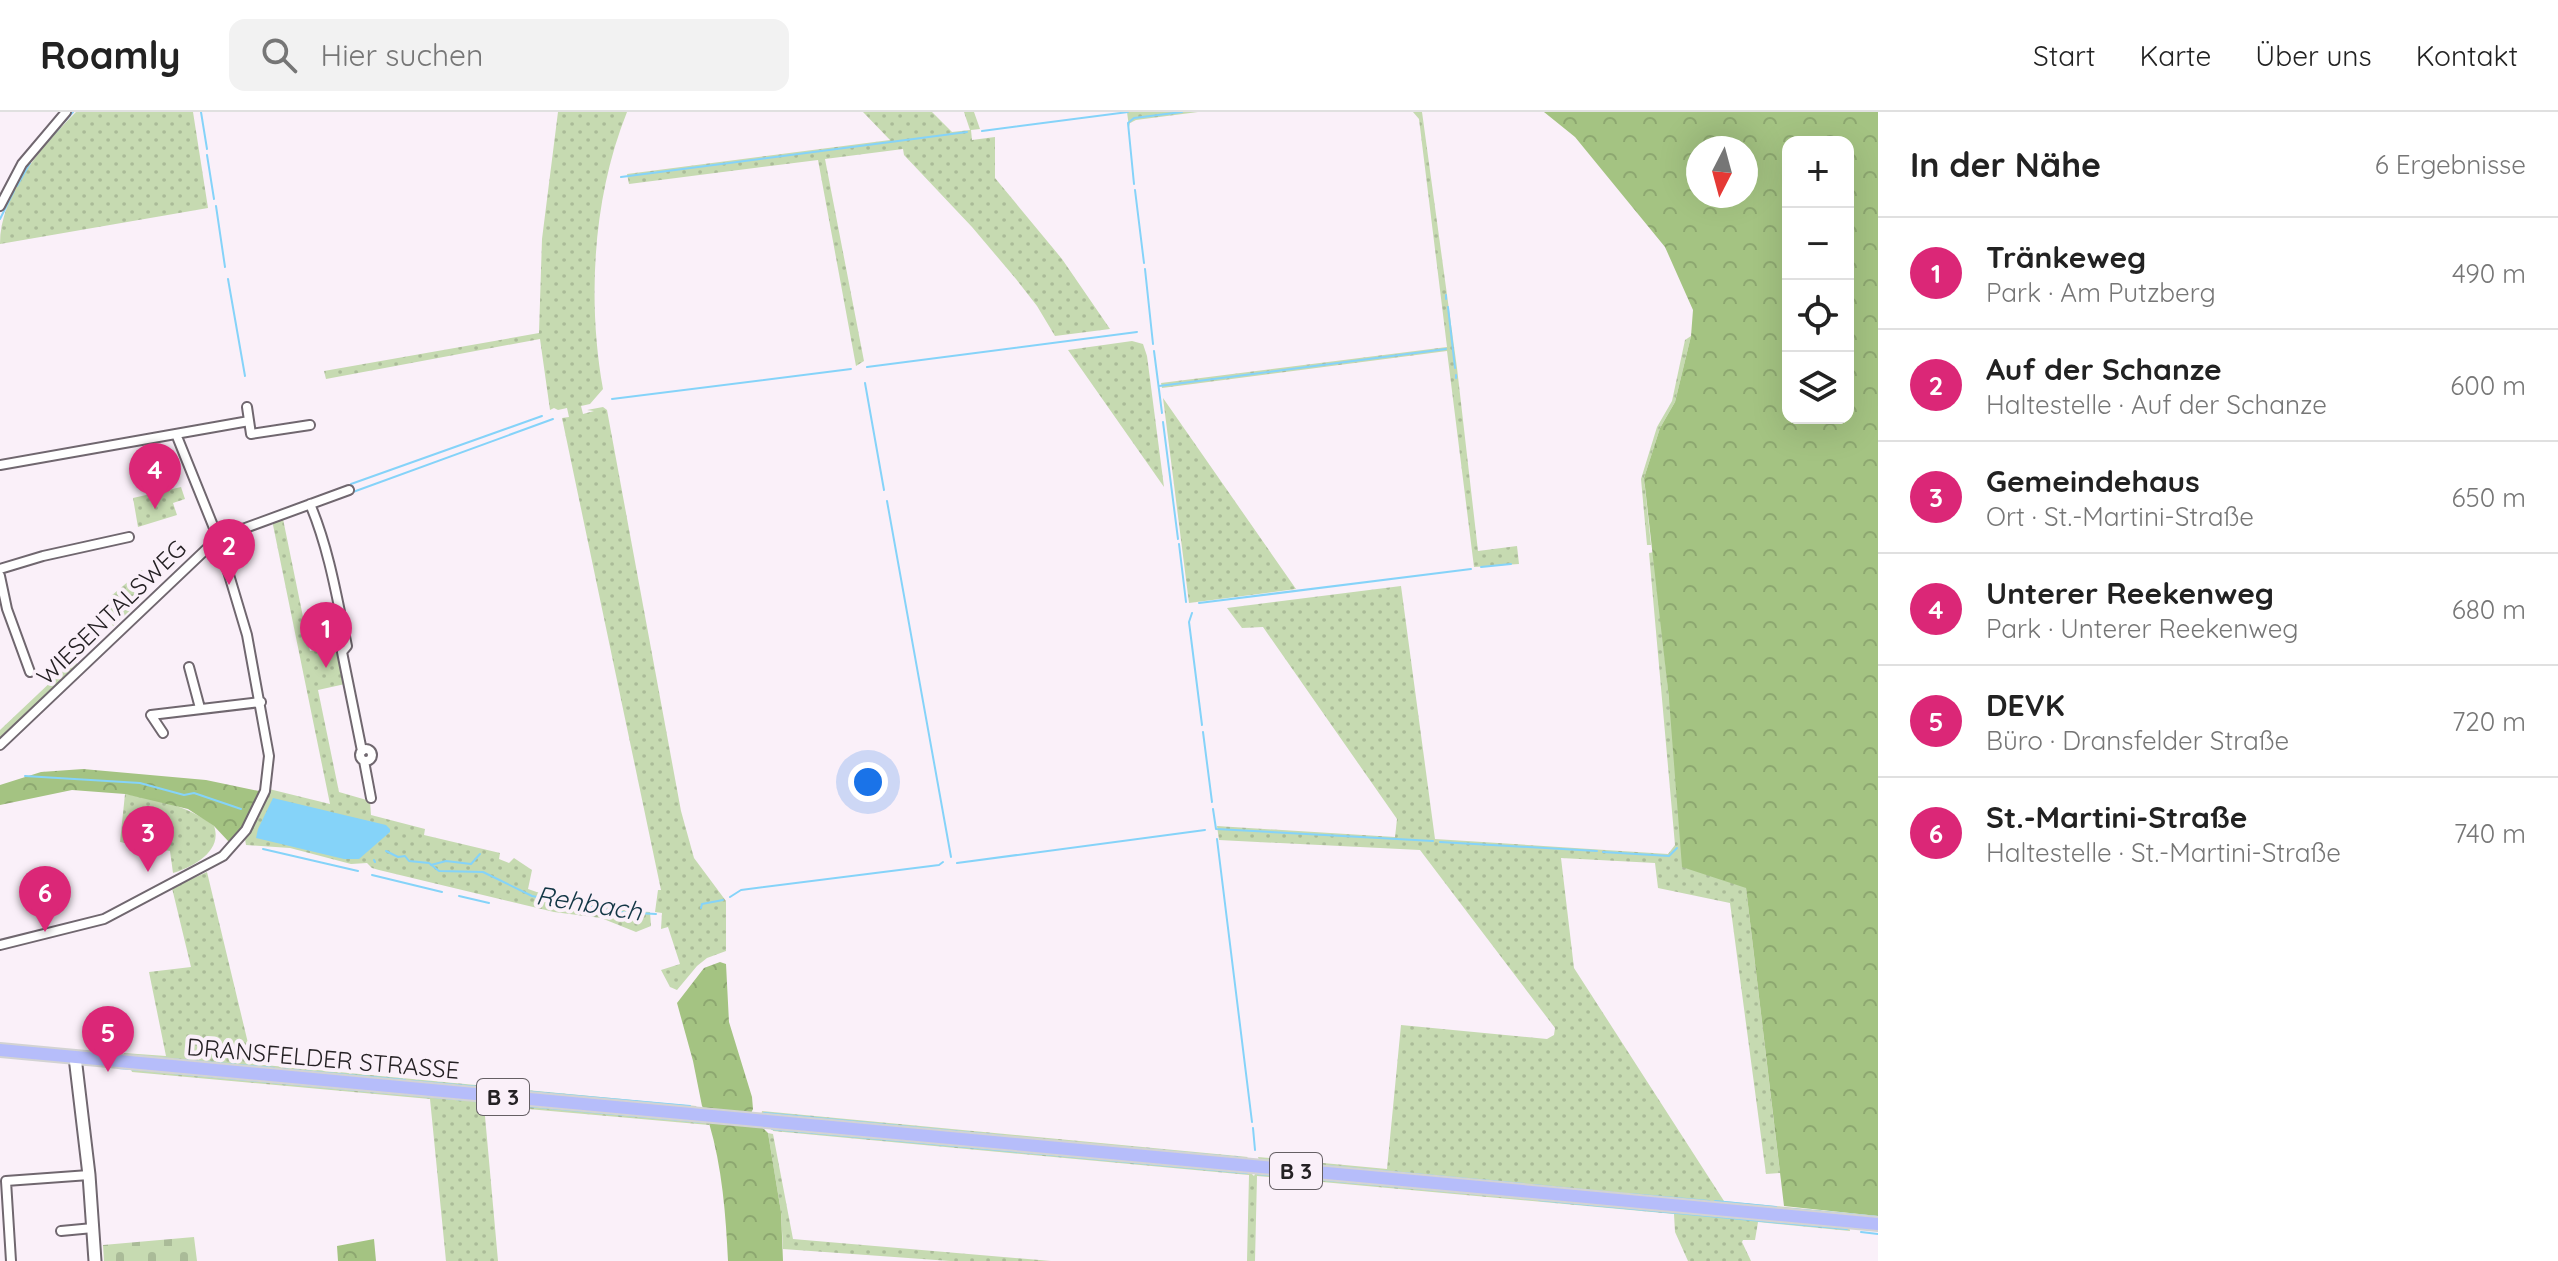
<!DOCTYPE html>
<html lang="de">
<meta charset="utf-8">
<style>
:root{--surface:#fff;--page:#f2f2f2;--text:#222;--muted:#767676;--line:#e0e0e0;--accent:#db2777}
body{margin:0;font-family:Quicksand,sans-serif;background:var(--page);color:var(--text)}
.controls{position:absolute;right:24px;top:24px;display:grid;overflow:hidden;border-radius:16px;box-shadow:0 8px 32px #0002}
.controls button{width:72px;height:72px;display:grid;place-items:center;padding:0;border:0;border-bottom:2px solid var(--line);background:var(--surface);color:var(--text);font:40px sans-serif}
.compass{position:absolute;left:1686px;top:24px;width:72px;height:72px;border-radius:50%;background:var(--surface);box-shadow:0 8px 32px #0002;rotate:186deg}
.you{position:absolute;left:868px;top:670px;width:28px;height:28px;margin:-20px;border:6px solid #fff;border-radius:50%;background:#1a73e8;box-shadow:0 0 0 12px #1a73e833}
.badge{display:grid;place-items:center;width:52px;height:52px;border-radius:50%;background:var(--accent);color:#fff;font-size:26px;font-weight:700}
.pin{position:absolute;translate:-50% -66px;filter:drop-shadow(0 2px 4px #0008)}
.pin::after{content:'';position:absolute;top:42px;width:28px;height:24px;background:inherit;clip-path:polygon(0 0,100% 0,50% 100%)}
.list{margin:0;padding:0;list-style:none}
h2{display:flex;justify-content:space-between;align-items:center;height:104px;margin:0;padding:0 32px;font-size:34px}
h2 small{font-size:26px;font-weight:400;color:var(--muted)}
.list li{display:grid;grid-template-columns:52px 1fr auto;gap:24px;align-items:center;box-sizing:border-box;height:112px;padding:0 32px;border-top:2px solid var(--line)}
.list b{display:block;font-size:30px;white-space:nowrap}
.list p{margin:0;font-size:26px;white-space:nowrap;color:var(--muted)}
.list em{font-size:26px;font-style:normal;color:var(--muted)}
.icon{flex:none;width:44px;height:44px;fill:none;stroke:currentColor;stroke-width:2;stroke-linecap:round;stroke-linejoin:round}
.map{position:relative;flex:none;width:1878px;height:1149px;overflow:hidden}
header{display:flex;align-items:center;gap:48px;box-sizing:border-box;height:112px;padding:0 40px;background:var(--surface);border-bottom:2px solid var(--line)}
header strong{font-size:38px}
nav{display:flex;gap:44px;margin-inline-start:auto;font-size:28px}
.search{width:560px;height:72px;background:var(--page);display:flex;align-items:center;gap:20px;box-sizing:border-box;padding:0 28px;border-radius:16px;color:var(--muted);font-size:30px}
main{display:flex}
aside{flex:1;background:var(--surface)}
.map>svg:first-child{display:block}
.green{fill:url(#green-dots)}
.forest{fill:url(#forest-crowns);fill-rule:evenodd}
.cemetery{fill:url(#cemetery-stones)}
.water{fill:#85d3f9}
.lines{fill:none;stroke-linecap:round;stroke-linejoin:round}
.stream{stroke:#85d3f9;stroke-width:2}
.street-casing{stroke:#70676f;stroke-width:12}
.secondary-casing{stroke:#70676f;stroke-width:15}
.primary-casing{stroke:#d3d3d3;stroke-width:16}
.street{stroke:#fff;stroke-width:8}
.secondary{stroke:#fff;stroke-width:11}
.primary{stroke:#b6bdfa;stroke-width:12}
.labels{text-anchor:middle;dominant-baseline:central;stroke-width:8;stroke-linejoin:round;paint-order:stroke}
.shield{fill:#faf0f9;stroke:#655f64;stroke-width:2}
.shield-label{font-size:22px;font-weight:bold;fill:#252124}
.street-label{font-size:24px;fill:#252124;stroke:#faf0f9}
.water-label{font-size:26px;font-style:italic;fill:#123645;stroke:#faf0f9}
</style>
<header>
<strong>Roamly</strong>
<div class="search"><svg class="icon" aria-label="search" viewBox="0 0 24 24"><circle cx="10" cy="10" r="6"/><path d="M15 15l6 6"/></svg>Hier suchen</div>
<nav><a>Start</a><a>Karte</a><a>Über uns</a><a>Kontakt</a></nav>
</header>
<main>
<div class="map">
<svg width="1878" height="1149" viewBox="0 0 1878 1149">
<defs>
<pattern id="green-dots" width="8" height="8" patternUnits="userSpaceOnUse" patternTransform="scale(2)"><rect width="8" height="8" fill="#c6dab1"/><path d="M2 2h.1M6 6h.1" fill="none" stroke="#aabb98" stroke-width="1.8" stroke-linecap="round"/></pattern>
<pattern id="forest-crowns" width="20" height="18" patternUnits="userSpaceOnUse" patternTransform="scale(2)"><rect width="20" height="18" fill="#a4c382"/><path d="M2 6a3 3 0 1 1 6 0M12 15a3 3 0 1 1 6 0" fill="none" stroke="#8da770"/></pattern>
<pattern id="cemetery-stones" width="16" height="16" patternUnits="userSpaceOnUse" patternTransform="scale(2)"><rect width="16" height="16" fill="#c6dab1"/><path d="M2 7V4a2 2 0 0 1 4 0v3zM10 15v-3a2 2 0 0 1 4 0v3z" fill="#aabb98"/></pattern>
</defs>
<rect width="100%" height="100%" fill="#faf0f9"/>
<path class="green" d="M76,0H193L208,96L0,132C0,82 42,34 76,0Z
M558,0H627C593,85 587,187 603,277L590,292L581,294L583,302L594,299L587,298L603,295L607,298L681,699L694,746L726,789V839L707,846L697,854L677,878L670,875L661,858L680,852L668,815L661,817L662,801L655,800L658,778H661L562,306L569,305L567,296L558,298L554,296L550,298L540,227L326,267L324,259L539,221L542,127Z
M863,0H932L952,20L970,18L964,0H974L980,17L971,18L972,28L995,25V66L1062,147L1110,217L1055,224L1037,194L1016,167L972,115L904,43L903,37L825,47L864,249L856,254L818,48L629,72L627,62L890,28Z
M1127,0H1198L1136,8L1130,11L1129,15Z
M1413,0H1422L1457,256L1478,439L1517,434L1519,452L1474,455L1447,239L1162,276L1161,271L1447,235L1419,7Z
M1691,224L1675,290L1660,316L1644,366L1651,433H1647L1641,367L1657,315L1672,289L1685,228Z
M1132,229L1143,232L1147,244L1164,375L1068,238Z
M1163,286L1296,477L1189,491Z
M181,375L185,387L173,391L177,403L138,415L133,386Z
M283,407L310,539L337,534L345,572L318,578L339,680L370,689L371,703L425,717L424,723L500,741L499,747L509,751L514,746L532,758L528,777C551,786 575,784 599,789C616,793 631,799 650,800L651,814L636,820L601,806L554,800L379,758L372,756L367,751L351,752L290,736L246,733L245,727L258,707L269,677L330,692L273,413V411Z
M1654,440L1669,587L1746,776L1780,1061L1766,1062L1730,791L1658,776L1655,751L1561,746L1574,856L1724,1089L1878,1104V1108L1260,1051L1258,1045L1387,1057L1401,913L1547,927L1554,923L1555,916L1420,738L1219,728L1217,714L1395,725L1397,707L1263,515L1242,516L1227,496L1401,474L1435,727L1668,742L1675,733L1649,441Z
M142,458L149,481L113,514L103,498L111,484Z
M74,548L79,554L0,629V618Z
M125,682C158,688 187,693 214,714C223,739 193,755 173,761L170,739L120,730Z
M207,760L253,952L696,994L697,996L693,998L125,946L124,941L166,944L149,860L191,855L172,776Z
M130,955L712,1009L709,1013L484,993L498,1149H446L430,987L132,960Z
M762,999L1248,1045L1243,1049L761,1004Z
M772,1015L1248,1058L1254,1064L1256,1060L1849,1114L1850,1119L1758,1110L1755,1128H1743L1742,1130L1751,1149H1688L1675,1120L1674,1102L1257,1064L1255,1149H1247L1249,1063L773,1019Z
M768,1021L773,1022L793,1127L1051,1149H950L783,1137L781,1100Z"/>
<path class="forest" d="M1544,0H1878V1104L1784,1094L1746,776L1682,755L1669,587L1644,366L1660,316L1675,290L1691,224L1693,198L1665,135L1575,25ZM1848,30V306H1788V30ZM1746,36V84H1698V36Z
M83,657L206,668L259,679L243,716L229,730L214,714L188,697L125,682L72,678L0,693V673L41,660Z
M720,850L726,852L729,910L752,985L753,997L750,1003L768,1021L781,1100L783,1149H728C726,1104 722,1054 709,1011L712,1009L702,994L693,949L677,891L704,856Z
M374,1127L376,1149H338L337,1134Z"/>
<path class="cemetery" d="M194,1125L197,1149H104L103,1133Z"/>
<path class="water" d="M273,686L386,713L390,717V720L359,747H344L256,726L258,717Z"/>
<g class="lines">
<path class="stream" d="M201,0L207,37
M63,11L73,0
M982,19L1128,0
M40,37L60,15
M207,43L214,87
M33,46L36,42
M621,65L967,20
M1134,72L1128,11L1134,6L1182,0
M17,74L30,51
M1135,78L1144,151
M216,94L225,155
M0,107L14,79
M1145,157L1153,232
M228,167L245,264
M1446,183V187
M1448,195L1455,256
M1154,239L1162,301
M867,255L1137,220
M1456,263V266
M865,271L884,378
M1159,274L1446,237
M612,287L851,257
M1163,310L1178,427
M351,372L542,304
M353,380L553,307
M887,389L951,745
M1179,432L1186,490
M1481,455L1511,452
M1199,491L1471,457
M1192,501L1189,510L1202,613
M1203,620L1212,690
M25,664L140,671L184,683L194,681L241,697
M1213,697L1216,717L1433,729
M1217,727L1252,1010
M1440,730L1597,739
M263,737L358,759
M386,739L398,745L405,744L409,749L429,751L439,759L483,760L532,784L618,800L656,802
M1603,740L1669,744L1677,736
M374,748L375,750
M957,751L1205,718
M431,753L446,749L471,752L480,742
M372,763L442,780
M459,784L489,791
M730,785L741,778L939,753L943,750
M701,796L702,792L723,788
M112,942L274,956
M118,956L166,960
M280,957L405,968
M173,961L466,988
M412,969L690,994
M474,989L702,1010
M764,1001L1004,1024
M1253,1016L1255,1038
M772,1017L1247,1061
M1010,1025L1241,1046
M1259,1048L1524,1072
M1258,1062L1533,1087
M1533,1073L1624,1082
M1630,1082L1709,1089
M1539,1088L1847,1117
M1715,1089L1776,1095
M1791,1097L1878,1105
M1861,1120L1878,1122"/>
<defs>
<path id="street" d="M0,94L22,52L66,0
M247,295L251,322L310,313
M0,353L249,309
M310,392C329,437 337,486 347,534L342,540L362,639
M0,457L43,444L129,425
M0,464L7,497L30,560
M189,555L200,596
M163,621L151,603L261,590
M0,633L218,426L349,378
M360 643a6 6 0 1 1 12 0a6 6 0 1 1-12 0Z
M364,649L371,686
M0,833L104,807L223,744L246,718L265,679L269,644L247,523L218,426L176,322
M61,1119L93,1116
M11,1149L6,1069L89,1063"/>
<path id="secondary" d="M75,945L89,1063L95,1149"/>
<path id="primary" d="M0,938L1878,1112"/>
</defs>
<use href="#street" class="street-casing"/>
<use href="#secondary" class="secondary-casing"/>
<use href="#primary" class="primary-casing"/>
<use href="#street" class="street"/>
<use href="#secondary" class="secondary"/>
<use href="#primary" class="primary"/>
</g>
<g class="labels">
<g class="shield">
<rect x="477" y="967" width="52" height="36" rx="6"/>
<rect x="1270" y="1041" width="52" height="36" rx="6"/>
</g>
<g class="shield-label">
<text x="503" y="985">B 3</text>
<text x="1296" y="1059">B 3</text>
</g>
<g class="street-label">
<text transform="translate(111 500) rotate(-44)">WIESENTALSWEG</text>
<text transform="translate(323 946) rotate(5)">DRANSFELDER STRASSE</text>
</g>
<g class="water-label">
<text transform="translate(589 791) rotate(9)">Rehbach</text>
</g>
</g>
</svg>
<div class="controls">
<button>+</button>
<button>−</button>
<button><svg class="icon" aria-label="locate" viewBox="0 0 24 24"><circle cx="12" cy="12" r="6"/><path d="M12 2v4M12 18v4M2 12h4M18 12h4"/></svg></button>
<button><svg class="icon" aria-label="layers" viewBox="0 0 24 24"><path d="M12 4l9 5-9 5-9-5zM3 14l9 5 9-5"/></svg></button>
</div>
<svg class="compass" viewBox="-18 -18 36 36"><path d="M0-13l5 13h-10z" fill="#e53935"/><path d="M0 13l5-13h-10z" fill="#767676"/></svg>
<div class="you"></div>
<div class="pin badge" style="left:326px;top:556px">1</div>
<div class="pin badge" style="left:229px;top:473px">2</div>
<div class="pin badge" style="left:148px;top:760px">3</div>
<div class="pin badge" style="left:155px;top:397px">4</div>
<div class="pin badge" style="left:108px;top:960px">5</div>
<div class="pin badge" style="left:45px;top:820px">6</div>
</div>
<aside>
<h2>In der Nähe<small>6 Ergebnisse</small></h2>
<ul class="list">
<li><span class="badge">1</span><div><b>Tränkeweg</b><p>Park · Am Putzberg</p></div><em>490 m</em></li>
<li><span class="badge">2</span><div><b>Auf der Schanze</b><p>Haltestelle · Auf der Schanze</p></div><em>600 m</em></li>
<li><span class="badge">3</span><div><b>Gemeindehaus</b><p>Ort · St.-Martini-Straße</p></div><em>650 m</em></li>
<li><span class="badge">4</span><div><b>Unterer Reekenweg</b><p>Park · Unterer Reekenweg</p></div><em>680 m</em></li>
<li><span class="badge">5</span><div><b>DEVK</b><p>Büro · Dransfelder Straße</p></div><em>720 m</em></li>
<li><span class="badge">6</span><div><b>St.-Martini-Straße</b><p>Haltestelle · St.-Martini-Straße</p></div><em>740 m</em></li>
</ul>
</aside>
</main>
